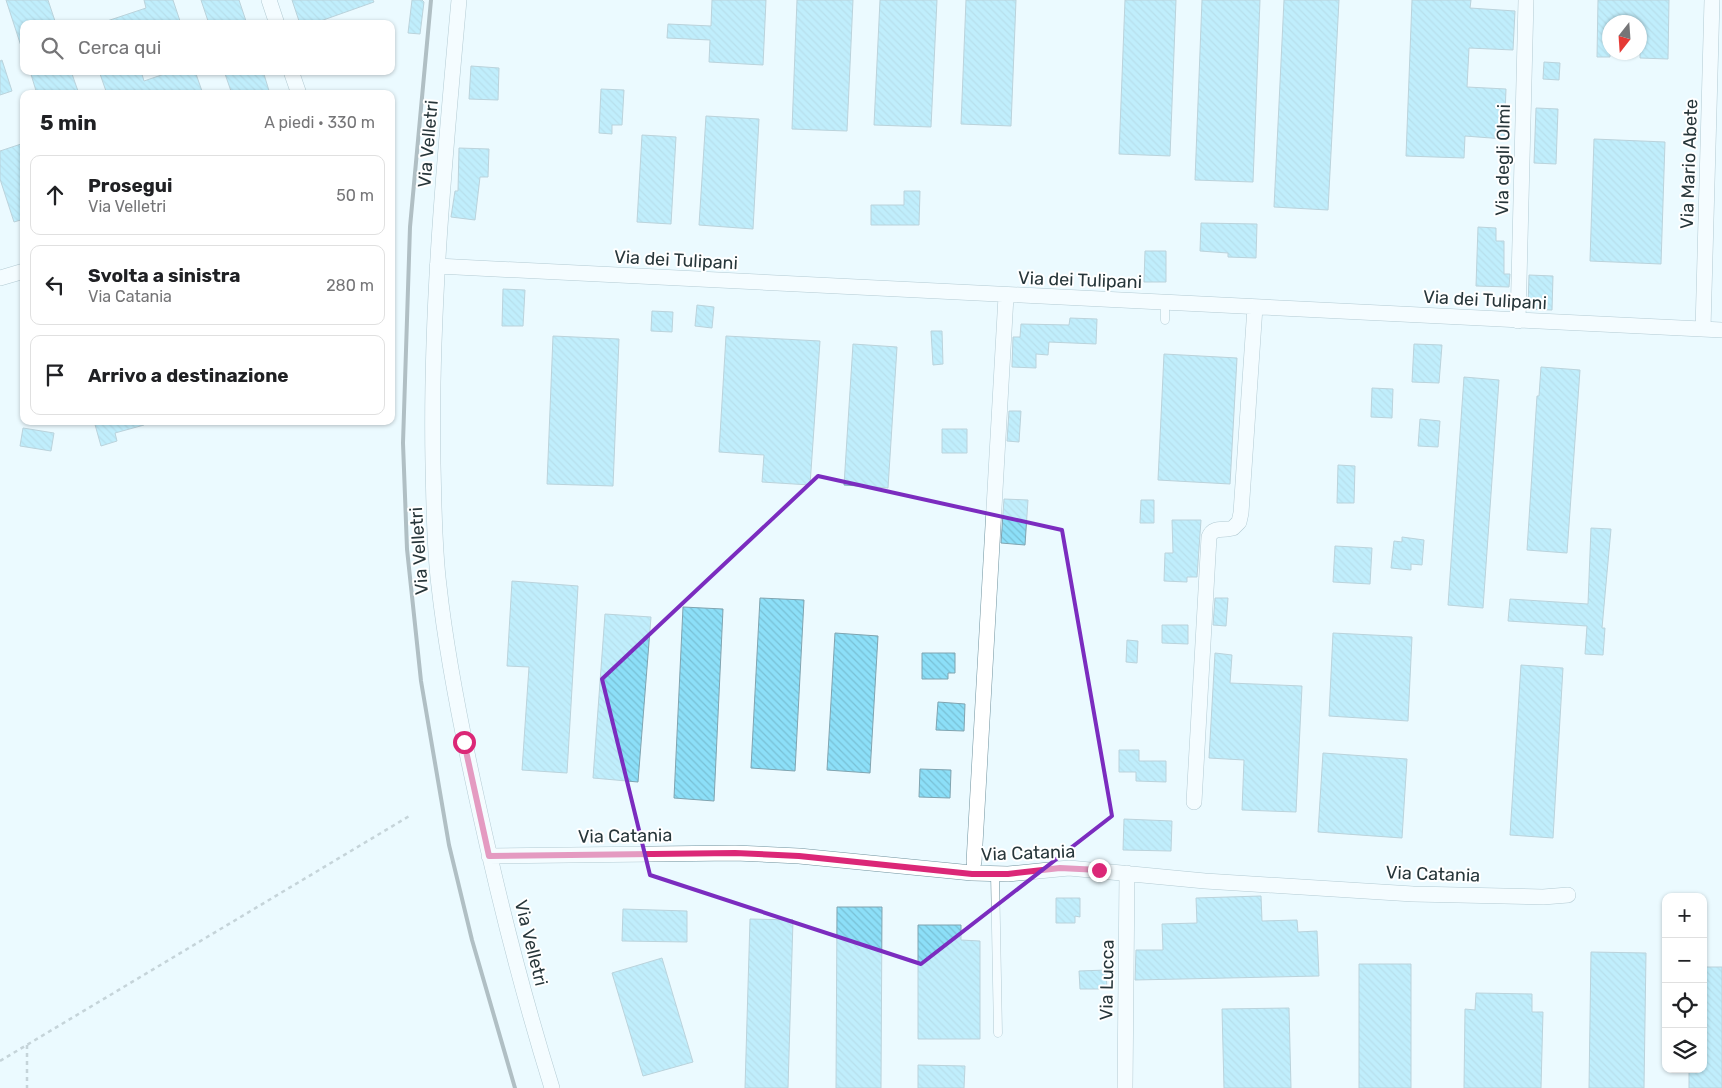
<!DOCTYPE html>
<html lang="it">
<meta charset="utf-8">
<style>
:root{--surface:#fff;--page:#f6f6f6;--text:#202124;--muted:#757577;--line:#e0e0e0}
body{margin:0;font-family:Rubik,sans-serif;background:var(--page);color:var(--text)}
.controls{position:absolute;right:15px;bottom:15px;display:grid;overflow:hidden;border-radius:10px;box-shadow:0 1px 4px #0004}
.controls button{width:45px;height:45px;display:grid;place-items:center;padding:0;border:0;border-bottom:1px solid var(--line);background:var(--surface);color:var(--text);font:25px sans-serif}
.compass{position:absolute;left:1602px;top:15px;width:45px;height:45px;border-radius:50%;background:var(--surface);box-shadow:0 1px 4px #0004;rotate:197deg}
.stop{position:absolute;width:15px;height:15px;margin:-11px;border:4px solid #db2777;border-radius:50%;background:#fff}
.stop.end{background:#db2777;border-color:#fff;box-shadow:0 1px 5px #0008}
.list{margin:0;padding:0;list-style:none}
h2{display:flex;justify-content:space-between;align-items:center;height:65px;margin:0;padding:0 20px;font-size:21px}
h2 small{font-size:16px;font-weight:400;color:var(--muted)}
.list li{display:grid;grid-template-columns:32px 1fr auto;gap:15px;align-items:center;box-sizing:border-box;height:80px;margin:0 10px 10px;padding:0 10px;border:1px solid var(--line);border-radius:10px}
.list b{display:block;font-size:19px;white-space:nowrap}
.list p{margin:0;font-size:16px;white-space:nowrap;color:var(--muted)}
.list em{font-size:16px;font-style:normal;color:var(--muted)}
.icon{flex:none;width:28px;height:28px;fill:none;stroke:currentColor;stroke-width:2;stroke-linecap:round;stroke-linejoin:round}
.map{position:relative;flex:none;width:1722px;height:1088px;overflow:hidden}
.search{position:absolute;background:var(--surface);box-shadow:0 1px 4px #0004;left:20px;top:20px;width:375px;height:55px;display:flex;align-items:center;gap:12px;box-sizing:border-box;padding:0 18px;border-radius:10px;color:var(--muted);font-size:19px}
.panel{position:absolute;background:var(--surface);box-shadow:0 1px 4px #0004;left:20px;top:90px;width:375px;height:335px;border-radius:10px}
.map>svg:first-child{display:block}
.building{fill:url(#building-back-hatch);stroke:#80a4b0}
.lines{fill:none;stroke-linecap:round;stroke-linejoin:round}
.lane-casing{stroke:#70939f;stroke-width:9}
.street-casing{stroke:#70939f;stroke-width:16}
.path{stroke:#97a6ab;stroke-width:2.5;stroke-dasharray:4 4;stroke-linecap:butt}
.lane{stroke:#fff;stroke-width:8}
.street{stroke:#fff;stroke-width:15}
.rail{stroke:#69787c;stroke-width:4}
.route{stroke:#db2777;stroke-width:6}
.marked{fill:none;stroke:#7b2cbf;stroke-width:4;stroke-linejoin:round}
.labels{text-anchor:middle;dominant-baseline:central;stroke-width:4;stroke-linejoin:round;paint-order:stroke}
.street-label{font-size:18px;fill:#27363a;stroke:#fff}
</style>
<div class="map">
<svg width="1722" height="1088" viewBox="0 0 1722 1088">
<defs>
<pattern id="building-back-hatch" width="6" height="6" patternUnits="userSpaceOnUse" patternTransform="scale(1.25)"><rect width="6" height="6" fill="#8cdff8"/><path d="M-1 5l2 2M0 0l6 6M5-1l2 2" fill="none" stroke="#79c0d5"/></pattern>
</defs>
<rect width="100%" height="100%" fill="#ebfaff"/>
<path class="building" d="M6,0H48L56,24H24V46H21Z
M144,0H173L181,24H105L104,22L146,8Z
M201,0H239L247,24H209Z
M292,0H373L374,2L312,24H300Z
M412,0H422L424,2L420,34L408,33Z
M712,0H766L763,65L709,62L710,40L667,38L668,24L711,26Z
M797,0H853L847,131L792,129Z
M880,0H937L931,127L874,125Z
M966,0H1016L1011,126L961,124Z
M1125,0H1176L1170,156L1119,154Z
M1202,0H1260L1253,182L1195,180Z
M1284,0H1339L1328,210L1274,207Z
M1412,0H1471L1470,8L1515,11L1513,50L1469,48L1467,87L1506,89L1504,139L1465,136L1464,158L1406,156Z
M1598,0H1669L1668,59L1640,58V22H1610V57H1597Z
M2,60L12,91L0,95V61Z
M1544,62L1560,63L1559,80L1543,79Z
M471,66L499,68L498,100L469,99Z
M30,71H71L79,94H37Z
M99,71H141L144,81L173,71H195L203,94H107Z
M224,71H263L270,94H232Z
M601,89L624,90L622,125H612V134L599,133Z
M1536,108L1558,109L1556,164L1534,163Z
M706,116L759,119L753,229L699,225Z
M642,135L676,137L671,224L637,222Z
M1594,139L1665,142L1661,264L1590,261Z
M24,143V219L14,222L0,179V151Z
M459,148L489,149L488,177H480L475,220L451,217L455,191H458Z
M904,191H920L919,225H871V205H904Z
M1201,223L1257,224L1256,258L1228,257V253L1200,251Z
M1478,227L1496,228V241H1504V274H1510L1509,287L1476,286Z
M1145,251H1166V282H1144Z
M1529,275L1553,276L1552,310L1528,309Z
M503,289L525,290L523,326H502Z
M697,305L714,307L712,328L695,326Z
M652,311L673,312L672,332L651,331Z
M1070,318L1097,319L1096,344L1049,342L1048,355L1036,354V368L1012,367L1013,337H1020L1021,324L1069,325Z
M931,331H942L943,364L933,365Z
M553,336L619,339L613,486L547,484Z
M726,336L820,341L810,485L762,482L764,455L719,452Z
M853,344L897,347L888,488L844,485Z
M1414,344L1442,345L1439,383L1412,382Z
M1164,354L1237,358L1230,484L1158,480Z
M1541,367L1580,370L1567,553L1527,550L1537,396H1539Z
M1464,377L1499,380L1483,608L1448,605Z
M1372,388L1393,389L1392,418L1371,417Z
M1009,411H1021L1019,442L1007,441Z
M1420,419L1440,421L1438,447L1418,446Z
M94,421H144V425L115,433L117,441L101,446Z
M23,428L54,433L51,451L20,446Z
M942,429H967V453H942Z
M1338,465L1355,466L1354,503H1337Z
M1004,499L1028,500L1025,545L1001,543Z
M1141,500H1154V523H1140Z
M1172,520H1201L1197,577H1187V582L1164,581L1165,553H1173Z
M1591,528L1611,529L1602,628H1605L1603,655L1585,654L1587,626L1508,621L1510,599L1588,604Z
M1402,537L1424,540L1422,565L1411,564V570L1391,568L1394,541L1402,542Z
M1335,546L1372,548L1370,584L1333,582Z
M512,581L578,586L567,773L522,770L529,667L507,666Z
M760,598L804,600L795,771L751,768Z
M1215,598H1228L1226,626L1213,625Z
M683,607L723,609L714,801L674,798Z
M605,614L651,617L638,782L593,778Z
M1162,625H1188V644L1162,643Z
M835,633L878,636L870,773L827,770Z
M1333,633L1412,637L1408,721L1329,716Z
M1127,640L1138,641L1137,663L1126,662Z
M922,653H955V673H948V679H922Z
M1215,653L1232,655L1230,683L1302,686L1296,812L1242,810L1244,760L1209,758Z
M1521,665L1563,668L1553,838L1510,835Z
M938,702L965,704L964,731L936,730Z
M1119,750H1139V761H1166V782L1136,781V772H1119Z
M1323,753L1407,759L1402,838L1318,832Z
M920,769L951,770L950,798L919,797Z
M1124,819L1172,821L1171,851L1123,850Z
M1261,896L1262,921L1297,920L1298,932L1317,931L1319,976L1135,980L1136,950H1163L1162,924L1197,923L1196,898Z
M1056,898H1080V917L1075,916V923H1056Z
M837,907H882L881,1088H836Z
M623,909L687,911V942L622,941Z
M750,919L793,920L788,1088H745Z
M918,925H961V940L980,941V1039H918Z
M1591,952L1646,953L1644,1088H1589Z
M662,958L693,1062L643,1076L612,973Z
M1359,964H1411V1088H1359Z
M1703,967H1722V1088H1689V1069H1703Z
M1106,970L1107,989H1080L1079,971Z
M1476,993L1532,994V1012H1543L1541,1088H1464L1465,1009L1475,1010Z
M1289,1008L1291,1088H1224L1222,1009Z
M918,1065L965,1066L964,1088H918Z"/>
<g class="lines">
<defs>
<path id="lane" d="M1165,320V302
M995,874L998,1033"/>
<path id="street" d="M269,0L277,24
M459,0C445,155 430,309 433,464C434,505 434,546 439,586C447,659 462,732 478,804C499,900 523,995 552,1088
M291,71L299,94
M437,266L1722,330
M0,278L24,271
M1518,321L1526,0
M1703,329L1712,0
M1194,802L1209,537C1213,526 1224,531 1233,528L1239,522L1241,513L1255,307
M489,856L735,853L799,856L972,873L1008,874L1069,868L1205,881L1413,894L1543,897L1568,895
M974,862L1006,296
M1125,1088L1127,873"/>
</defs>
<use href="#lane" class="lane-casing"/>
<use href="#street" class="street-casing"/>
<path class="path" d="M27,1045V1088
M0,1061L411,815"/>
<use href="#lane" class="lane"/>
<use href="#street" class="street"/>
<path class="rail" d="M431,0L410,227L403,443L407,549L421,681L449,845L472,940L515,1088"/>
</g>
<g class="lines">
<path class="route" d="M464,742L489,856L735,853L799,856L972,874H1008L1060,868L1099,870"/>
</g>
<path d="M0 0H1722V1088H0ZM818,476L1062,530L1112,816L921,964L650,875L602,679Z" fill="#ebfaff" fill-opacity=".55" fill-rule="evenodd"/>
<path class="marked" d="M818,476L1062,530L1112,816L921,964L650,875L602,679Z"/>
<g class="labels">
<g class="street-label">
<text transform="translate(428 144) rotate(-85)">Via Velletri</text>
<text transform="translate(1503 160) rotate(-89)">Via degli Olmi</text>
<text transform="translate(1689 164) rotate(-88)">Via Mario Abete</text>
<text transform="translate(676 260) rotate(3)">Via dei Tulipani</text>
<text transform="translate(1080 280) rotate(2)">Via dei Tulipani</text>
<text transform="translate(1485 300) rotate(3)">Via dei Tulipani</text>
<text transform="translate(419 551) rotate(-94)">Via Velletri</text>
<text transform="translate(625 836) rotate(-1)">Via Catania</text>
<text transform="translate(1028 853) rotate(-2)">Via Catania</text>
<text transform="translate(1433 874) rotate(2)">Via Catania</text>
<text transform="translate(531 943) rotate(76)">Via Velletri</text>
<text transform="translate(1107 980) rotate(-89)">Via Lucca</text>
</g>
</g>
</svg>
<div class="controls">
<button>+</button>
<button>−</button>
<button><svg class="icon" aria-label="locate" viewBox="0 0 24 24"><circle cx="12" cy="12" r="6"/><path d="M12 2v4M12 18v4M2 12h4M18 12h4"/></svg></button>
<button><svg class="icon" aria-label="layers" viewBox="0 0 24 24"><path d="M12 4l9 5-9 5-9-5zM3 14l9 5 9-5"/></svg></button>
</div>
<svg class="compass" viewBox="-18 -18 36 36"><path d="M0-13l5 13h-10z" fill="#e53935"/><path d="M0 13l5-13h-10z" fill="#757577"/></svg>
<div class="stop" style="left:464px;top:742px"></div>
<div class="stop end" style="left:1099px;top:870px"></div>
<div class="search"><svg class="icon" aria-label="search" viewBox="0 0 24 24"><circle cx="10" cy="10" r="6"/><path d="M15 15l6 6"/></svg>Cerca qui</div>
<section class="panel">
<h2>5 min<small>A piedi · 330 m</small></h2>
<ul class="list">
<li><svg class="icon" aria-label="ahead" viewBox="0 0 24 24"><path d="M12 20V5M6 11l6-6 6 6"/></svg><div><b>Prosegui</b><p>Via Velletri</p></div><em>50 m</em></li>
<li><svg class="icon" aria-label="left" viewBox="0 0 24 24"><path d="M17 20v-9H6M10 6l-5 5 5 5"/></svg><div><b>Svolta a sinistra</b><p>Via Catania</p></div><em>280 m</em></li>
<li><svg class="icon" aria-label="arrive" viewBox="0 0 24 24"><path d="M6 21V4h12l-3 4 3 4H6"/></svg><div><b>Arrivo a destinazione</b></div></li>
</ul>
</section>
</div>
